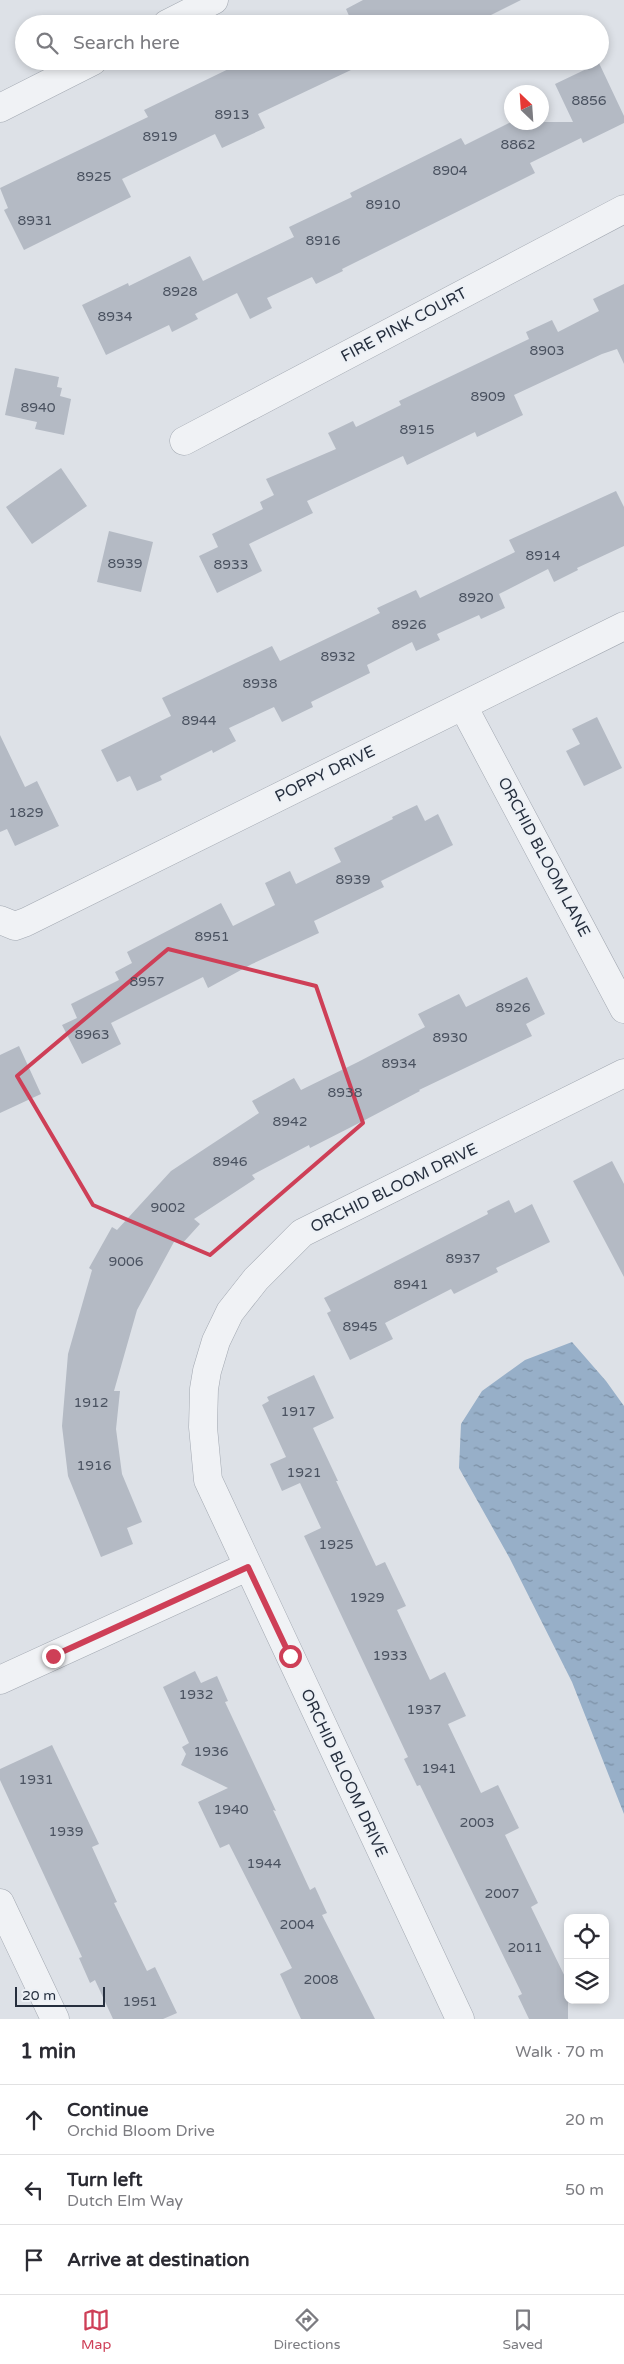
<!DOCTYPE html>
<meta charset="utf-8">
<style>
:root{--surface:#fff;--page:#f7f7f7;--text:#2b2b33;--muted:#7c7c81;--line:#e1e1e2;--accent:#ce3f57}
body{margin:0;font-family:"Varela Round",sans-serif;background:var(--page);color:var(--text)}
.controls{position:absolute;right:15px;bottom:15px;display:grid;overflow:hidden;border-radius:10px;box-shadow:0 2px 8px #0003}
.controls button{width:45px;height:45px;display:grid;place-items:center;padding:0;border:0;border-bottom:1px solid var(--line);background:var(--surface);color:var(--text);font:25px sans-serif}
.compass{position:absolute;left:504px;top:85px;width:45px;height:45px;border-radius:50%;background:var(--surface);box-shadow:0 2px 8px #0003;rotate:335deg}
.scale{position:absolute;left:15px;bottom:12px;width:90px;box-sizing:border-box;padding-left:5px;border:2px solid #262f3e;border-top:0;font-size:14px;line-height:18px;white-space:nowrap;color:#262f3e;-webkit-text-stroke:4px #ecf0f5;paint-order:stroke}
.stop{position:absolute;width:15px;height:15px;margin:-11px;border:4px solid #ce3f57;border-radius:50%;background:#fff}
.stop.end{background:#ce3f57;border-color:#fff;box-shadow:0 1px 5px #0008}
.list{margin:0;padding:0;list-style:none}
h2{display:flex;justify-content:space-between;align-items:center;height:65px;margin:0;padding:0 20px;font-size:21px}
h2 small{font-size:16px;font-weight:400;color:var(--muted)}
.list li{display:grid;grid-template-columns:32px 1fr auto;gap:15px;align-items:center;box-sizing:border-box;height:70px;padding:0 20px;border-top:1px solid var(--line)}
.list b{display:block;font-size:19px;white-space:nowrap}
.list p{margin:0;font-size:16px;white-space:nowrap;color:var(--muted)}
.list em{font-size:16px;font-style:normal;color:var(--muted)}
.icon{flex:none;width:28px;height:28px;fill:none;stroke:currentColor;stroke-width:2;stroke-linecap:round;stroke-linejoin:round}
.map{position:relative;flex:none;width:624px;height:2019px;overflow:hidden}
.search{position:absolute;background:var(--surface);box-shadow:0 2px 8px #0003;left:15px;right:15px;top:15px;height:55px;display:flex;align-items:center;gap:12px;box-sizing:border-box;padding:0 18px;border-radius:28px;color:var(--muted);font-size:19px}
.sheet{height:275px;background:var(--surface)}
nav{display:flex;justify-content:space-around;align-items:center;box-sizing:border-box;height:70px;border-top:1px solid var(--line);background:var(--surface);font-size:14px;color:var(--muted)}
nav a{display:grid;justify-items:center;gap:2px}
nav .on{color:var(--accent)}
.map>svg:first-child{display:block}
.water{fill:url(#water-ripples)}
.building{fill:#b4bac4}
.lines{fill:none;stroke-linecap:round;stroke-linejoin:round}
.minor-casing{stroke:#a2a8b1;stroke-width:29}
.minor{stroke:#f0f2f5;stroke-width:28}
.route{stroke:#ce3f57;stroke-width:6}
.marked{fill:none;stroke:#ce3f57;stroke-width:4;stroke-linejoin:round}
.labels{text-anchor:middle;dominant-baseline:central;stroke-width:4;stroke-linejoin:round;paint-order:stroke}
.number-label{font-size:14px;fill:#4a5260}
.street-label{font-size:16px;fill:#262f3e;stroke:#ecf0f5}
</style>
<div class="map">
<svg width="624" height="2019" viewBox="0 0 624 2019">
<defs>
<pattern id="water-ripples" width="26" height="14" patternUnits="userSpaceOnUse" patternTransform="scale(1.25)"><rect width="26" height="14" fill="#97afc8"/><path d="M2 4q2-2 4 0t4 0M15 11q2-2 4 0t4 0" fill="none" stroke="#7b8fa4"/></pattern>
</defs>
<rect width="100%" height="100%" fill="#dde1e7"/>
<path class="water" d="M572,1342L606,1381L624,1406V1814L572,1682L509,1557L459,1468L461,1424L482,1391L525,1360Z"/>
<path class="building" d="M363,0H521L473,24H337L350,18L346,9Z
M245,61H370L258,114L265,128L222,148L215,134L122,179L131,197L24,250L4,210L8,208L0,188L148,117L144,110Z
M599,63L624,116V123L583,143L581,138L530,163L535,173L342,269L343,271L316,284L312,277L267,298L272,308L250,319L237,293L195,314L198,319L172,332L169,325L106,355L82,305L128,283L129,286L190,256L203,281L294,237L289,227L352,197L350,193L461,138L465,145L511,122H573L555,84Z
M624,284V364L617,349L602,354L514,395L523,415L477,437L475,432L407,465L403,456L307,501L313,513L249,544L262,571L217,593L199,556L218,547L212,534L263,509L260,502L274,495L266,479L336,449L328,433L353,421L356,427L401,405L399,401L529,339L526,332L552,320L558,332L599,311L593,299Z
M15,368L59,377L57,387L62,388L60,396L71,399L64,435L35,429L37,422L5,415Z
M61,468L87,506L32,544L6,507Z
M616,491L624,507V546L577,568L578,570L554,582L548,569L499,594L505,608L481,619L479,615L437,634L440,640L416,651L412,642L367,665L370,673L311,702L313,707L282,722L274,707L229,728L236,741L213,753L212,750L160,776L162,780L137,791L130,776L117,782L101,750L171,716L162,698L272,646L280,661L380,613L377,608L416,590L420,598L515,552L509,540Z
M109,531L153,542L141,592L97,582Z
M597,717L622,768L584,786L566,751L580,744L572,729Z
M0,735L25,787L37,781L59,826L15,846L7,829L0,832Z
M417,805L425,821L438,814L453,845L381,881L384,887L314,921L319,933L252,964L208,988L203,977L111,1023L121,1044L82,1064L62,1025L77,1018L71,1004L119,980L115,972L132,963L127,952L221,903L233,926L275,905L265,883L290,871L296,884L341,862L334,848L393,819L392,817Z
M527,977L545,1014L526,1024L532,1036L419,1090L420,1091L363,1121L310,1148L309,1145L252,1175L255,1179L194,1219L200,1224L181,1245L175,1240L137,1310L114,1391H120L116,1429L122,1474L142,1522L127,1528L133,1544L101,1557L68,1476L62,1426L68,1354L92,1270L89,1268L112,1227L117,1230L171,1171L259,1113L252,1101L294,1078L301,1090L358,1062L425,1027L418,1014L459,994L466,1007Z
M19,1046L41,1094L0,1113V1055Z
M612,1161L624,1184V1277L573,1181Z
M509,1200L515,1213L532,1204L550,1242L496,1268L498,1272L454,1294L451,1289L385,1323L393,1339L350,1360L327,1313L331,1311L324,1298L488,1214L487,1211Z
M314,1375L334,1418L313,1428L338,1481H336L376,1566L385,1562L406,1606L397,1610L430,1680L445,1672L466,1716L448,1724L481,1793L498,1785L519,1828L505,1835L538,1903L531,1907L568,1983V2019H529L518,1996L522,1994L420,1785L417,1786L404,1759L408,1757L304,1536L321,1528L300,1483L282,1491L270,1464L286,1457L262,1405L269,1401L267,1397Z
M195,1671L201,1683L217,1676L228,1701L225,1702L276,1811L273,1810L310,1890L315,1887L327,1913L322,1915L375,2019H301L280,1974L292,1968L229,1844L220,1848L198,1802L228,1788L181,1765L186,1754L182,1747L189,1743L163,1687Z
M52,1745L99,1844L92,1847L117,1902L114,1903L147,1971L155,1967L177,2013L163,2019H113L95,1980L90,1983L79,1958L82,1957L0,1780V1769Z"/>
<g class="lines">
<defs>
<path id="minor" d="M167,24L214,0
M0,108L93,61
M184,441L624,209
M463,706L624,1009
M0,920L15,926L26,922L624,626
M0,1680L247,1567
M0,1903L55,2019
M460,2019L208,1480L203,1427L204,1389L207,1371L216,1341L230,1312L256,1279L302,1233L624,1073"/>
</defs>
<use href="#minor" class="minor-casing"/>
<use href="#minor" class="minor"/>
</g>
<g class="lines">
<path class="route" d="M53,1656L248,1567L290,1656"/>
</g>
<path class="marked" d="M168,949L316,986L363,1123L210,1255L93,1205L17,1076Z"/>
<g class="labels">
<g class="number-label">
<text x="589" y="100">8856</text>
<text x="232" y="114">8913</text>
<text x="160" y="136">8919</text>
<text x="518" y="144">8862</text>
<text x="450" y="170">8904</text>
<text x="94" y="176">8925</text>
<text x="383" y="204">8910</text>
<text x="35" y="220">8931</text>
<text x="323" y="240">8916</text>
<text x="180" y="291">8928</text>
<text x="115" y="316">8934</text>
<text x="547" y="350">8903</text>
<text x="488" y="396">8909</text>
<text x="38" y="407">8940</text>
<text x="417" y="429">8915</text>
<text x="543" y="555">8914</text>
<text x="125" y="563">8939</text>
<text x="231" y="564">8933</text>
<text x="476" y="597">8920</text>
<text x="409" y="624">8926</text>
<text x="338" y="656">8932</text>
<text x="260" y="683">8938</text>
<text x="199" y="720">8944</text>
<text x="26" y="812">1829</text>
<text x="353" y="879">8939</text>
<text x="212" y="936">8951</text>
<text x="147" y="981">8957</text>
<text x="513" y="1007">8926</text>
<text x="92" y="1034">8963</text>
<text x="450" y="1037">8930</text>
<text x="399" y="1063">8934</text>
<text x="345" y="1092">8938</text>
<text x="290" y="1121">8942</text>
<text x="230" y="1161">8946</text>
<text x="168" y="1207">9002</text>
<text x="463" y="1258">8937</text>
<text x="126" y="1261">9006</text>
<text x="411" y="1284">8941</text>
<text x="360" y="1326">8945</text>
<text x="91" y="1402">1912</text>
<text x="298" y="1411">1917</text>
<text x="94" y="1465">1916</text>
<text x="304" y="1472">1921</text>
<text x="336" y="1544">1925</text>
<text x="367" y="1597">1929</text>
<text x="390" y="1655">1933</text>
<text x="196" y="1694">1932</text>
<text x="424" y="1709">1937</text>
<text x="211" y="1751">1936</text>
<text x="439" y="1768">1941</text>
<text x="36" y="1779">1931</text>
<text x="231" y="1809">1940</text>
<text x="477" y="1822">2003</text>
<text x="66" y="1831">1939</text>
<text x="264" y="1863">1944</text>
<text x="502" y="1893">2007</text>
<text x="297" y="1924">2004</text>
<text x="525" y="1947">2011</text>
<text x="321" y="1979">2008</text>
<text x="140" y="2001">1951</text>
</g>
<g class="street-label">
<text transform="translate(404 325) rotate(-28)">FIRE PINK COURT</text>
<text transform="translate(325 774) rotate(-26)">POPPY DRIVE</text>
<text transform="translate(544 857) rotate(62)">ORCHID BLOOM LANE</text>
<text transform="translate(394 1188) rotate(-26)">ORCHID BLOOM DRIVE</text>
<text transform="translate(344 1773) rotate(65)">ORCHID BLOOM DRIVE</text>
</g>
</g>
</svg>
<div class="controls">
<button><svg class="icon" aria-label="locate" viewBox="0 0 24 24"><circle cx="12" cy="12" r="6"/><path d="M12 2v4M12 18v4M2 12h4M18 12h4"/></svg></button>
<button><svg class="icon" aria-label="layers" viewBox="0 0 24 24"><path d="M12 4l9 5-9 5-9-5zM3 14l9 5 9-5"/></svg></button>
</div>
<svg class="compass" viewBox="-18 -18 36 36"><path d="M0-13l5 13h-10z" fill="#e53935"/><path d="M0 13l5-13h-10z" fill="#7c7c81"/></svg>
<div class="scale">20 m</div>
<div class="stop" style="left:290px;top:1656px"></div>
<div class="stop end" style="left:53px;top:1656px"></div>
<div class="search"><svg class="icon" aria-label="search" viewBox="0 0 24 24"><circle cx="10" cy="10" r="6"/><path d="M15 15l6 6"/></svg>Search here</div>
</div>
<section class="sheet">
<h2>1 min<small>Walk · 70 m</small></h2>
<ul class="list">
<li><svg class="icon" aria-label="ahead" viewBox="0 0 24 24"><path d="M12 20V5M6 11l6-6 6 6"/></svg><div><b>Continue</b><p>Orchid Bloom Drive</p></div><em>20 m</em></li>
<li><svg class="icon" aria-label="left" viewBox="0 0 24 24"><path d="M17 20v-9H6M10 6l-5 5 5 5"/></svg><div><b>Turn left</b><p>Dutch Elm Way</p></div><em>50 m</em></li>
<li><svg class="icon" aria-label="arrive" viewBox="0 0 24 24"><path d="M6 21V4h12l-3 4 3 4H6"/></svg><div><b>Arrive at destination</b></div></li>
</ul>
</section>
<nav>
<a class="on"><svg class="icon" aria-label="map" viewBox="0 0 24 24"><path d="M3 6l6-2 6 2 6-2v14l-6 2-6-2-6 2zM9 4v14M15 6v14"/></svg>Map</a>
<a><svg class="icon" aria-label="directions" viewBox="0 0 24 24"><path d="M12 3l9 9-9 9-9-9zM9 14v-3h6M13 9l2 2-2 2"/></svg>Directions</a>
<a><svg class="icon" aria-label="saved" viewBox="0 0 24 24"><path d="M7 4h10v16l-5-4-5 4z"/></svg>Saved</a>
</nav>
